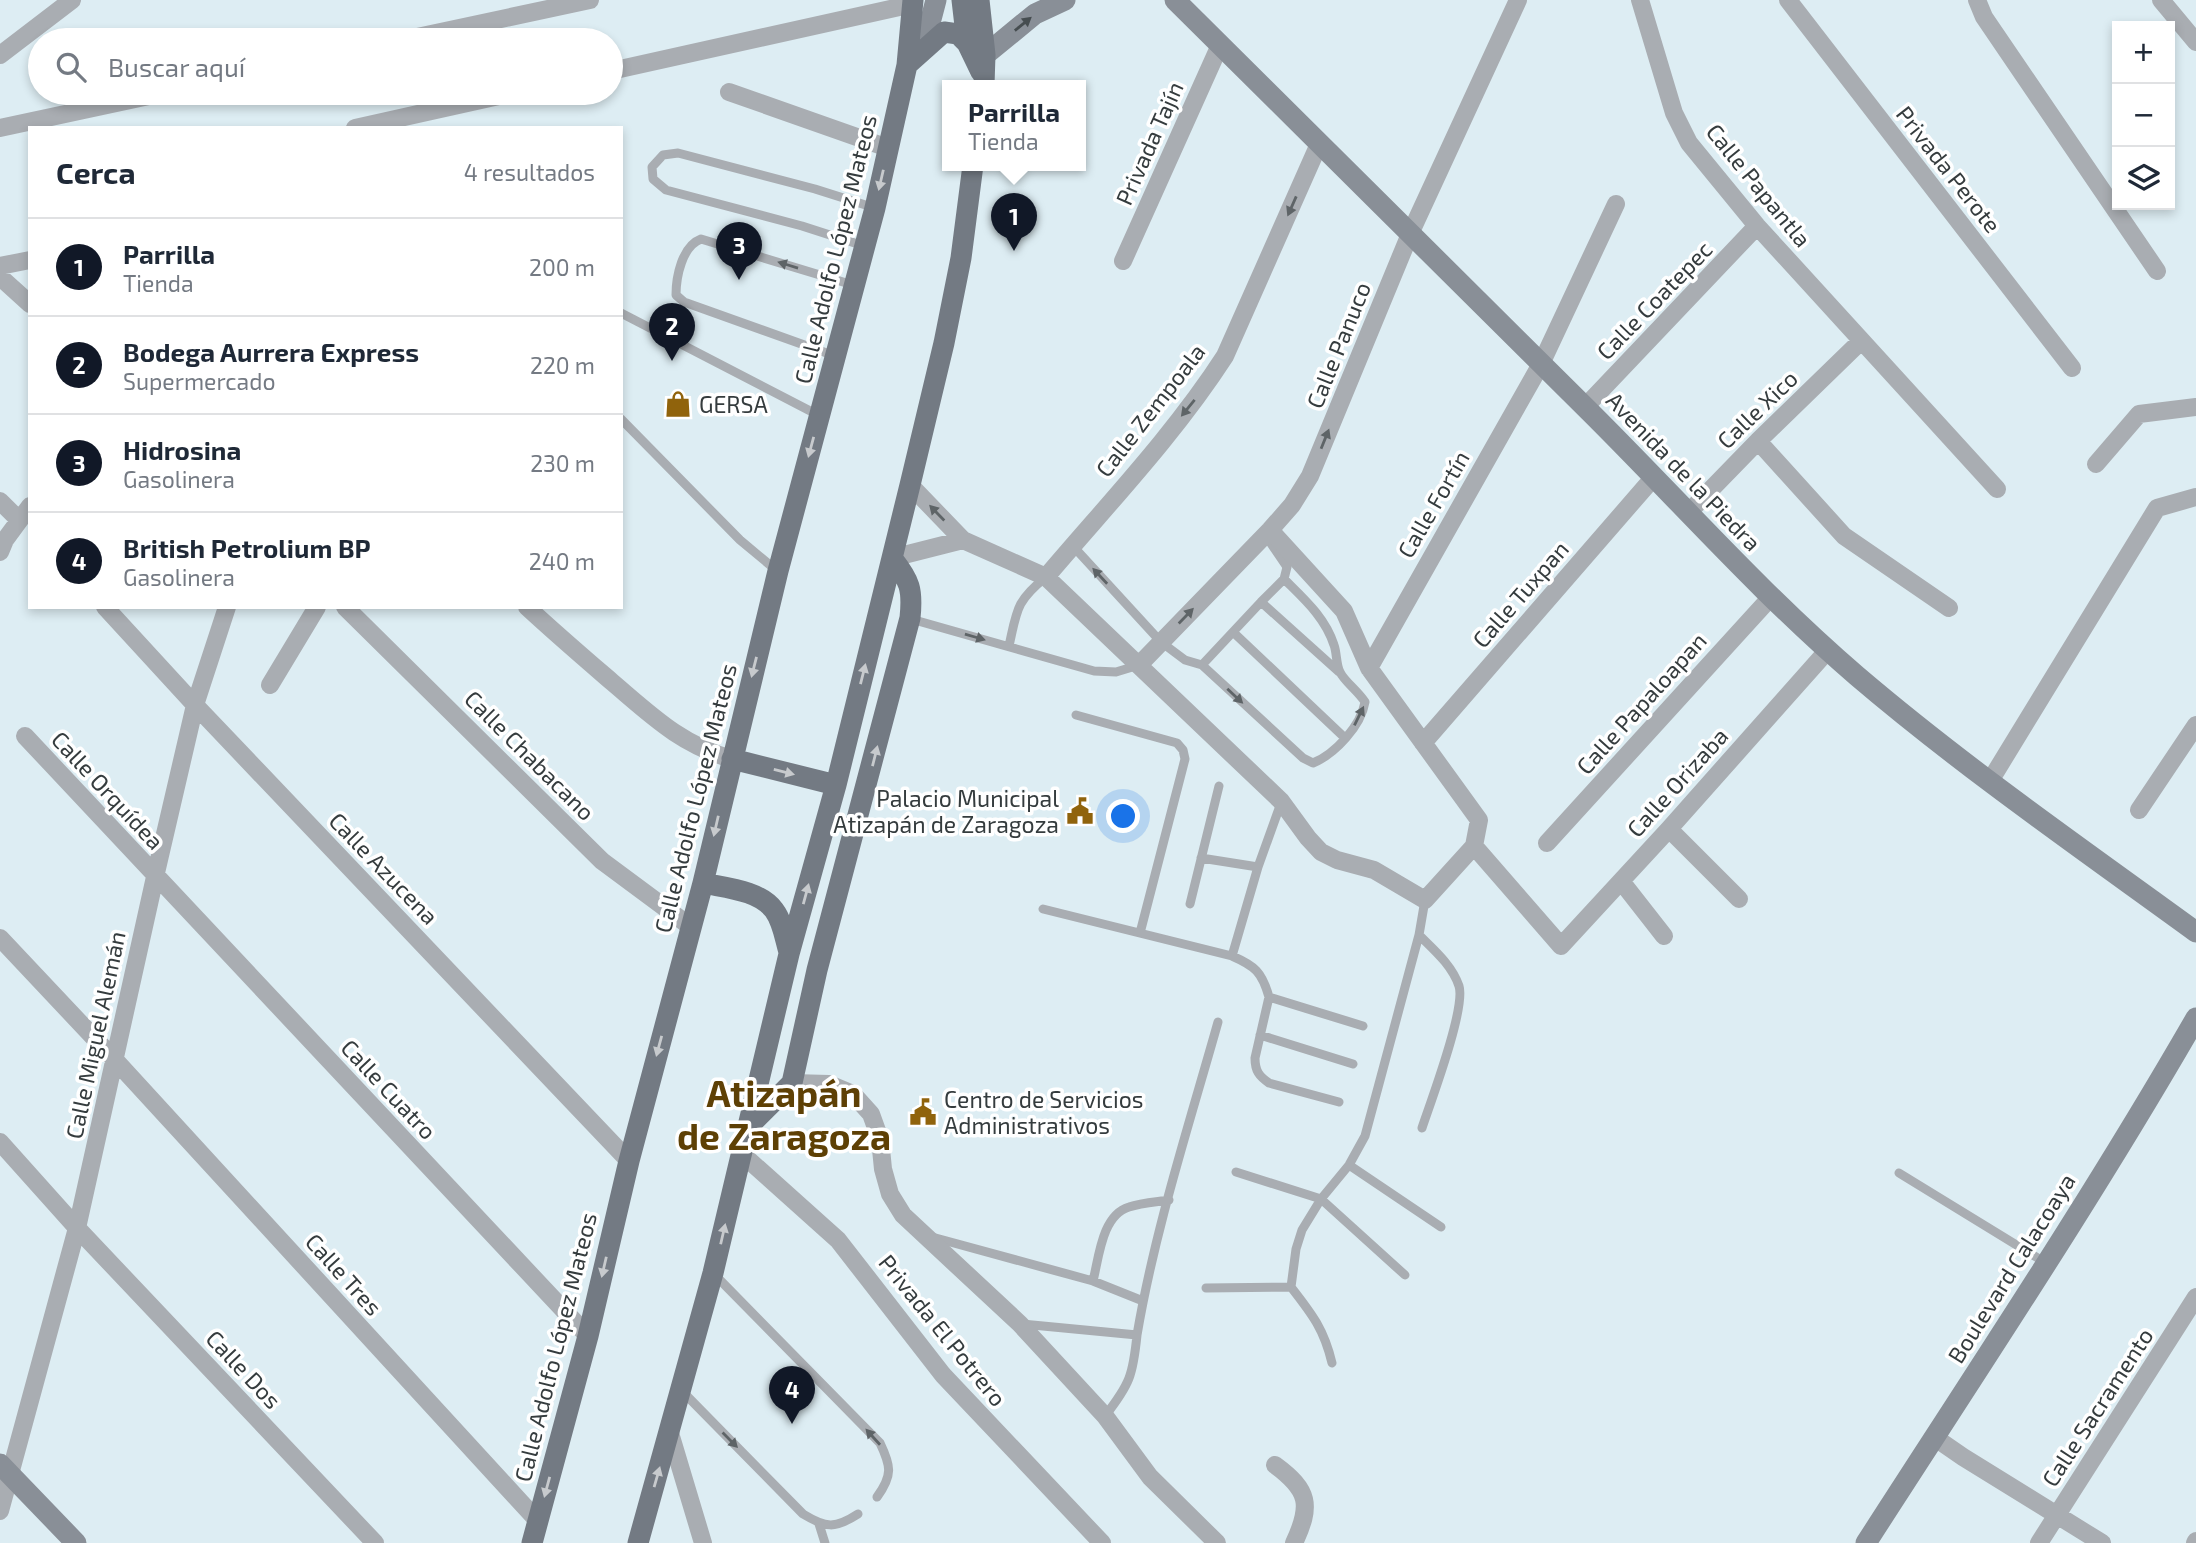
<!DOCTYPE html>
<html lang="es">
<meta charset="utf-8">
<style>
:root{--surface:#fff;--page:#f2f2f3;--text:#1f2937;--muted:#747a83;--line:#e0e1e3;--accent:#111827}
body{margin:0;font-family:"Exo 2",sans-serif;background:var(--page);color:var(--text)}
.controls{position:absolute;right:21px;top:21px;display:grid;overflow:hidden;border-radius:0px;box-shadow:0 4px 10px #0003}
.controls button{width:63px;height:63px;display:grid;place-items:center;padding:0;border:0;border-bottom:2px solid var(--line);background:var(--surface);color:var(--text);font:35px sans-serif}
.you{position:absolute;left:1124px;top:817px;width:24px;height:24px;margin:-18px;border:5px solid #fff;border-radius:50%;background:#1a73e8;box-shadow:0 0 0 10px #1a73e833}
.badge{display:grid;place-items:center;width:46px;height:46px;border-radius:50%;background:var(--accent);color:#fff;font-size:23px;font-weight:700}
.pin{position:absolute;translate:-50% -58px;filter:drop-shadow(0 2px 4px #0008)}
.pin::after{content:'';position:absolute;top:37px;width:24px;height:21px;background:inherit;clip-path:polygon(0 0,100% 0,50% 100%)}
.popup{position:absolute;left:942px;top:80px;width:144px;height:91px;box-sizing:border-box;display:grid;place-content:center;border-radius:0px;background:var(--surface);filter:drop-shadow(0 2px 5px #0005);font-size:23px;white-space:nowrap;color:var(--muted)}
.popup b{font-size:26px;color:var(--text)}
.popup::after{content:'';position:absolute;left:50%;top:100%;margin-left:-14px;border:14px solid transparent;border-top-color:var(--surface)}
.list{margin:0;padding:0;list-style:none}
h2{display:flex;justify-content:space-between;align-items:center;height:91px;margin:0;padding:0 28px;font-size:30px}
h2 small{font-size:23px;font-weight:400;color:var(--muted)}
.list li{display:grid;grid-template-columns:46px 1fr auto;gap:21px;align-items:center;box-sizing:border-box;height:98px;padding:0 28px;border-top:2px solid var(--line)}
.list b{display:block;font-size:26px;white-space:nowrap}
.list p{margin:0;font-size:23px;white-space:nowrap;color:var(--muted)}
.list em{font-size:23px;font-style:normal;color:var(--muted)}
.icon{flex:none;width:38px;height:38px;fill:none;stroke:currentColor;stroke-width:2;stroke-linecap:round;stroke-linejoin:round}
.map{position:relative;flex:none;width:2196px;height:1543px;overflow:hidden}
.search{position:absolute;background:var(--surface);box-shadow:0 4px 10px #0003;left:28px;top:28px;width:595px;height:77px;display:flex;align-items:center;gap:18px;box-sizing:border-box;padding:0 24px;border-radius:38px;color:var(--muted);font-size:26px}
.panel{position:absolute;background:var(--surface);box-shadow:0 4px 10px #0003;left:28px;top:126px;width:595px;height:483px;border-radius:0px}
.map>svg:first-child{display:block}
.lines{fill:none;stroke-linecap:round;stroke-linejoin:round}
.lane{stroke:#a9adb2;stroke-width:9}
.street{stroke:#a9adb2;stroke-width:18}
.secondary{stroke:#898f97;stroke-width:21}
.primary{stroke:#737a83;stroke-width:21}
.oneway{fill:#464d50}
.oneway2{fill:#c7cacd}
.oneway3{fill:#5e6467}
.labels{text-anchor:middle;dominant-baseline:central;stroke-width:7;stroke-linejoin:round;paint-order:stroke}
.street-label{font-size:23px;fill:#353c3e;stroke:#fff}
.poi-label{font-size:23px;fill:#353c3e;stroke:#fff;text-anchor:start}
.town-label{font-size:37px;font-weight:bold;fill:#5e4005;stroke:#fff}
</style>
<div class="map">
<svg width="2196" height="1543" viewBox="0 0 2196 1543">
<rect width="100%" height="100%" fill="#ddedf3"/>
<g class="lines">
<path class="lane" d="M864,246L802,226L666,190L653,179L652,167L663,155L678,153L815,189L875,208
M621,313L818,415
M835,356L684,302L676,295C676,277 682,246 701,239L853,285
M621,419L740,540L776,570
M1072,545L1161,642L1185,660L1202,665L1303,758L1313,763C1335,754 1361,726 1365,702C1358,691 1344,681 1340,672C1336,665 1337,653 1334,645C1325,617 1304,599 1284,579L1287,567L1268,539
M1261,602L1284,579
M911,619L1094,671L1116,672L1139,665
M1233,632L1345,738
M1009,646C1017,610 1016,601 1046,577
M1202,665L1261,602L1339,672
M1076,715L1177,743L1183,750L1185,759L1140,933
M1201,858L1258,867
M1190,904L1219,786
M1043,909L1232,956C1255,966 1262,972 1269,997L1363,1026
M1419,935C1434,950 1452,965 1459,986C1466,1008 1431,1101 1422,1128
M1232,956L1258,867L1281,803
M1269,997L1255,1058C1255,1071 1259,1076 1269,1083L1339,1102
M1260,1035L1353,1064
M1349,1165L1441,1227
M1236,1172L1321,1199L1405,1275
M1899,1173L2046,1263
M932,1237L1093,1281C1099,1257 1102,1215 1129,1207C1141,1203 1156,1202 1169,1200
M714,1274L880,1443C891,1466 893,1475 877,1497
M1093,1281L1143,1301
M1291,1287C1312,1314 1324,1329 1332,1363
M1206,1288L1291,1287L1296,1249L1302,1230L1321,1199L1349,1165L1365,1136L1419,935L1425,900
M1022,1324L1137,1335C1155,1229 1189,1125 1218,1022
M683,1392L803,1514C826,1528 835,1529 858,1514
M1105,1416C1130,1384 1133,1375 1137,1335
M819,1524L825,1543"/>
<path class="street" d="M1640,0L1674,113L1689,143L1757,226L1997,489
M1788,0L2072,368
M1977,0L1984,17L2157,271
M2161,0L2196,42
M403,40L590,0
M0,55L72,0
M611,71L913,4
M729,92L888,148
M0,128L163,93
M355,128L512,93
M1123,261L1220,45
M0,266L30,260
M0,277L30,304
M1585,407L1757,226
M1758,441L1844,536L1949,608
M2096,464L2139,414L2196,407
M910,485L963,540L1046,577L1281,801L1308,838L1321,852L1337,860L1374,870L1425,900L1474,846L1479,820L1369,668L1344,611L1270,530
M0,501L19,520
M1688,513L1758,441L1861,341
M0,552L5,540L30,506
M892,558L963,540
M1046,577C1107,505 1174,435 1225,356L1319,144
M105,607L195,705L629,1161
M345,607L602,861L691,927
M527,607C555,633 583,657 612,682C651,715 681,745 732,759
M1139,665L1270,530L1292,505L1310,476L1410,234L1518,0
M1369,668L1541,364L1616,204
M270,685L317,607
M25,736L588,1336
M1423,743L1654,477
M1990,781L2157,508L2196,497
M2139,810L2196,725
M1669,829L1739,899
M1547,843L1771,597
M1474,846L1561,946L1669,829L1828,650
M1621,881L1664,936
M0,938L115,1060L537,1520
M792,1083L829,1084L853,1094L871,1114L880,1139L883,1169L890,1194L903,1215L1020,1324L1105,1416L1150,1477L1217,1543
M0,1142L77,1228L375,1543
M742,1154L838,1240L943,1375L1102,1543
M670,1433L703,1543
M1934,1437L1963,1457L2102,1543
M1275,1465C1309,1490 1312,1505 1294,1543
M0,1511L77,1228L155,877L195,705L227,607
M2039,1543L2196,1297
M2195,1543L2196,1541"/>
<path class="secondary" d="M1175,0C1311,136 1449,271 1585,407C1676,497 1760,593 1857,676C1965,768 2082,849 2196,932
M985,55L1035,14L1065,0
M909,62L930,23L936,0
M0,1464L76,1543
M1866,1543C1978,1369 2093,1197 2196,1018"/>
<path class="primary" d="M962,0L967,43L981,72
M979,0L985,55L984,85
M907,65L944,32L958,34L967,43
M732,759L836,785
M703,883C726,888 759,890 774,910C783,922 785,939 789,952
M750,1125L792,1083L817,970L910,618C913,589 910,581 892,558
M532,1543L588,1336L629,1161L703,883L778,571L875,208L907,65L913,0
M638,1543L713,1273L789,954L836,785L910,485L944,343L961,258L973,165"/>
</g>
<defs><path id="oneway-solid" d="M-6-.8H1V-3.2L6.5 0L1 3.2V.8H-6Z" transform="scale(1.75)"/></defs>
<use class="oneway" href="#oneway-solid" transform="translate(1023 24) rotate(-39)"/>
<g class="oneway2">
<use href="#oneway-solid" transform="translate(881 180) rotate(103)"/>
<use href="#oneway-solid" transform="translate(811 447) rotate(105)"/>
<use href="#oneway-solid" transform="translate(754 667) rotate(104)"/>
<use href="#oneway-solid" transform="translate(863 674) rotate(-76)"/>
<use href="#oneway-solid" transform="translate(875 756) rotate(-76)"/>
<use href="#oneway-solid" transform="translate(784 772) rotate(14)"/>
<use href="#oneway-solid" transform="translate(716 826) rotate(103)"/>
<use href="#oneway-solid" transform="translate(806 894) rotate(-75)"/>
<use href="#oneway-solid" transform="translate(659 1046) rotate(105)"/>
<use href="#oneway-solid" transform="translate(723 1234) rotate(-77)"/>
<use href="#oneway-solid" transform="translate(604 1267) rotate(103)"/>
<use href="#oneway-solid" transform="translate(657 1477) rotate(-74)"/>
<use href="#oneway-solid" transform="translate(547 1487) rotate(105)"/>
</g>
<g class="oneway3">
<use href="#oneway-solid" transform="translate(1292 206) rotate(114)"/>
<use href="#oneway-solid" transform="translate(788 265) rotate(-163)"/>
<use href="#oneway-solid" transform="translate(1188 408) rotate(129)"/>
<use href="#oneway-solid" transform="translate(1325 439) rotate(-68)"/>
<use href="#oneway-solid" transform="translate(937 513) rotate(-134)"/>
<use href="#oneway-solid" transform="translate(1100 576) rotate(-133)"/>
<use href="#oneway-solid" transform="translate(1186 616) rotate(-46)"/>
<use href="#oneway-solid" transform="translate(975 637) rotate(16)"/>
<use href="#oneway-solid" transform="translate(1235 696) rotate(43)"/>
<use href="#oneway-solid" transform="translate(1359 716) rotate(-64)"/>
<use href="#oneway-solid" transform="translate(873 1437) rotate(-132)"/>
<use href="#oneway-solid" transform="translate(730 1440) rotate(45)"/>
</g>
<defs>
<symbol id="shop-bare" viewBox="-9 -9 18 18"><path d="M-5-2.5h2.3a2.7 3.5 0 0 1 5.4 0H5L5.5 6h-11ZM-1.5-2.5h3a1.5 2.3 0 0 0-3 0Z" fill="#90630c" stroke="#fff" stroke-width="2.5" paint-order="stroke"/></symbol>
<symbol id="civic-bare" viewBox="-9 -9 18 18"><path d="M-.6-6.5H3V-4.5H.6V-3L4-1V1h2V6H-6V1h2V-1L-.6-3ZM-1.2 2.5V6h2.4V2.5Z" fill="#90630c" stroke="#fff" stroke-width="2.5" paint-order="stroke"/></symbol>
</defs>
<g fill-rule="evenodd">
<use href="#shop-bare" x="659" y="385" width="38" height="38"/>
<use href="#civic-bare" x="1061" y="792" width="38" height="38"/>
<use href="#civic-bare" x="904" y="1093" width="38" height="38"/>
</g>
<g class="labels">
<g class="street-label">
<text transform="translate(1149 143) rotate(-66)">Privada Tajín</text>
<text transform="translate(1949 169) rotate(52)">Privada Perote</text>
<text transform="translate(1759 185) rotate(51)">Calle Papantla</text>
<text transform="translate(835 249) rotate(-76)">Calle Adolfo López Mateos</text>
<text transform="translate(1654 300) rotate(-46)">Calle Coatepec</text>
<text transform="translate(1338 345) rotate(-68)">Calle Panuco</text>
<text transform="translate(1757 409) rotate(-44)">Calle Xico</text>
<text transform="translate(1150 410) rotate(-52)">Calle Zempoala</text>
<text transform="translate(1684 471) rotate(46)">Avenida de la Piedra</text>
<text transform="translate(1433 504) rotate(-60)">Calle Fortín</text>
<text transform="translate(1520 594) rotate(-49)">Calle Tuxpan</text>
<text transform="translate(1641 703) rotate(-48)">Calle Papaloapan</text>
<text transform="translate(530 755) rotate(45)">Calle Chabacano</text>
<text transform="translate(1677 782) rotate(-48)">Calle Orizaba</text>
<text transform="translate(108 790) rotate(47)">Calle Orquídea</text>
<text transform="translate(695 798) rotate(-76)">Calle Adolfo López Mateos</text>
<text transform="translate(384 868) rotate(46)">Calle Azucena</text>
<text transform="translate(95 1035) rotate(-78)">Calle Miguel Alemán</text>
<text transform="translate(389 1089) rotate(47)">Calle Cuatro</text>
<text transform="translate(2011 1268) rotate(-58)">Boulevard Calacoaya</text>
<text transform="translate(344 1274) rotate(48)">Calle Tres</text>
<text transform="translate(943 1330) rotate(51)">Privada El Potrero</text>
<text transform="translate(555 1347) rotate(-76)">Calle Adolfo López Mateos</text>
<text transform="translate(244 1369) rotate(47)">Calle Dos</text>
<text transform="translate(2097 1407) rotate(-57)">Calle Sacramento</text>
</g>
<g class="poi-label">
<text x="699" y="404">GERSA</text>
<text x="1059" y="798" text-anchor="end">Palacio Municipal<tspan x="1059" dy="26">Atizapán de Zaragoza</tspan></text>
<text x="944" y="1099">Centro de Servicios<tspan x="944" dy="26">Administrativos</tspan></text>
</g>
<g class="town-label">
<text x="784" y="1092">Atizapán<tspan x="784" dy="43">de Zaragoza</tspan></text>
</g>
</g>
</svg>
<div class="controls">
<button>+</button>
<button>−</button>
<button><svg class="icon" aria-label="layers" viewBox="0 0 24 24"><path d="M12 4l9 5-9 5-9-5zM3 14l9 5 9-5"/></svg></button>
</div>
<div class="you"></div>
<div class="pin badge" style="left:1014px;top:251px">1</div>
<div class="popup"><b>Parrilla</b>Tienda</div>
<div class="pin badge" style="left:672px;top:361px">2</div>
<div class="pin badge" style="left:739px;top:280px">3</div>
<div class="pin badge" style="left:792px;top:1424px">4</div>
<div class="search"><svg class="icon" aria-label="search" viewBox="0 0 24 24"><circle cx="10" cy="10" r="6"/><path d="M15 15l6 6"/></svg>Buscar aquí</div>
<section class="panel">
<h2>Cerca<small>4 resultados</small></h2>
<ul class="list">
<li><span class="badge">1</span><div><b>Parrilla</b><p>Tienda</p></div><em>200 m</em></li>
<li><span class="badge">2</span><div><b>Bodega Aurrera Express</b><p>Supermercado</p></div><em>220 m</em></li>
<li><span class="badge">3</span><div><b>Hidrosina</b><p>Gasolinera</p></div><em>230 m</em></li>
<li><span class="badge">4</span><div><b>British Petrolium BP</b><p>Gasolinera</p></div><em>240 m</em></li>
</ul>
</section>
</div>
